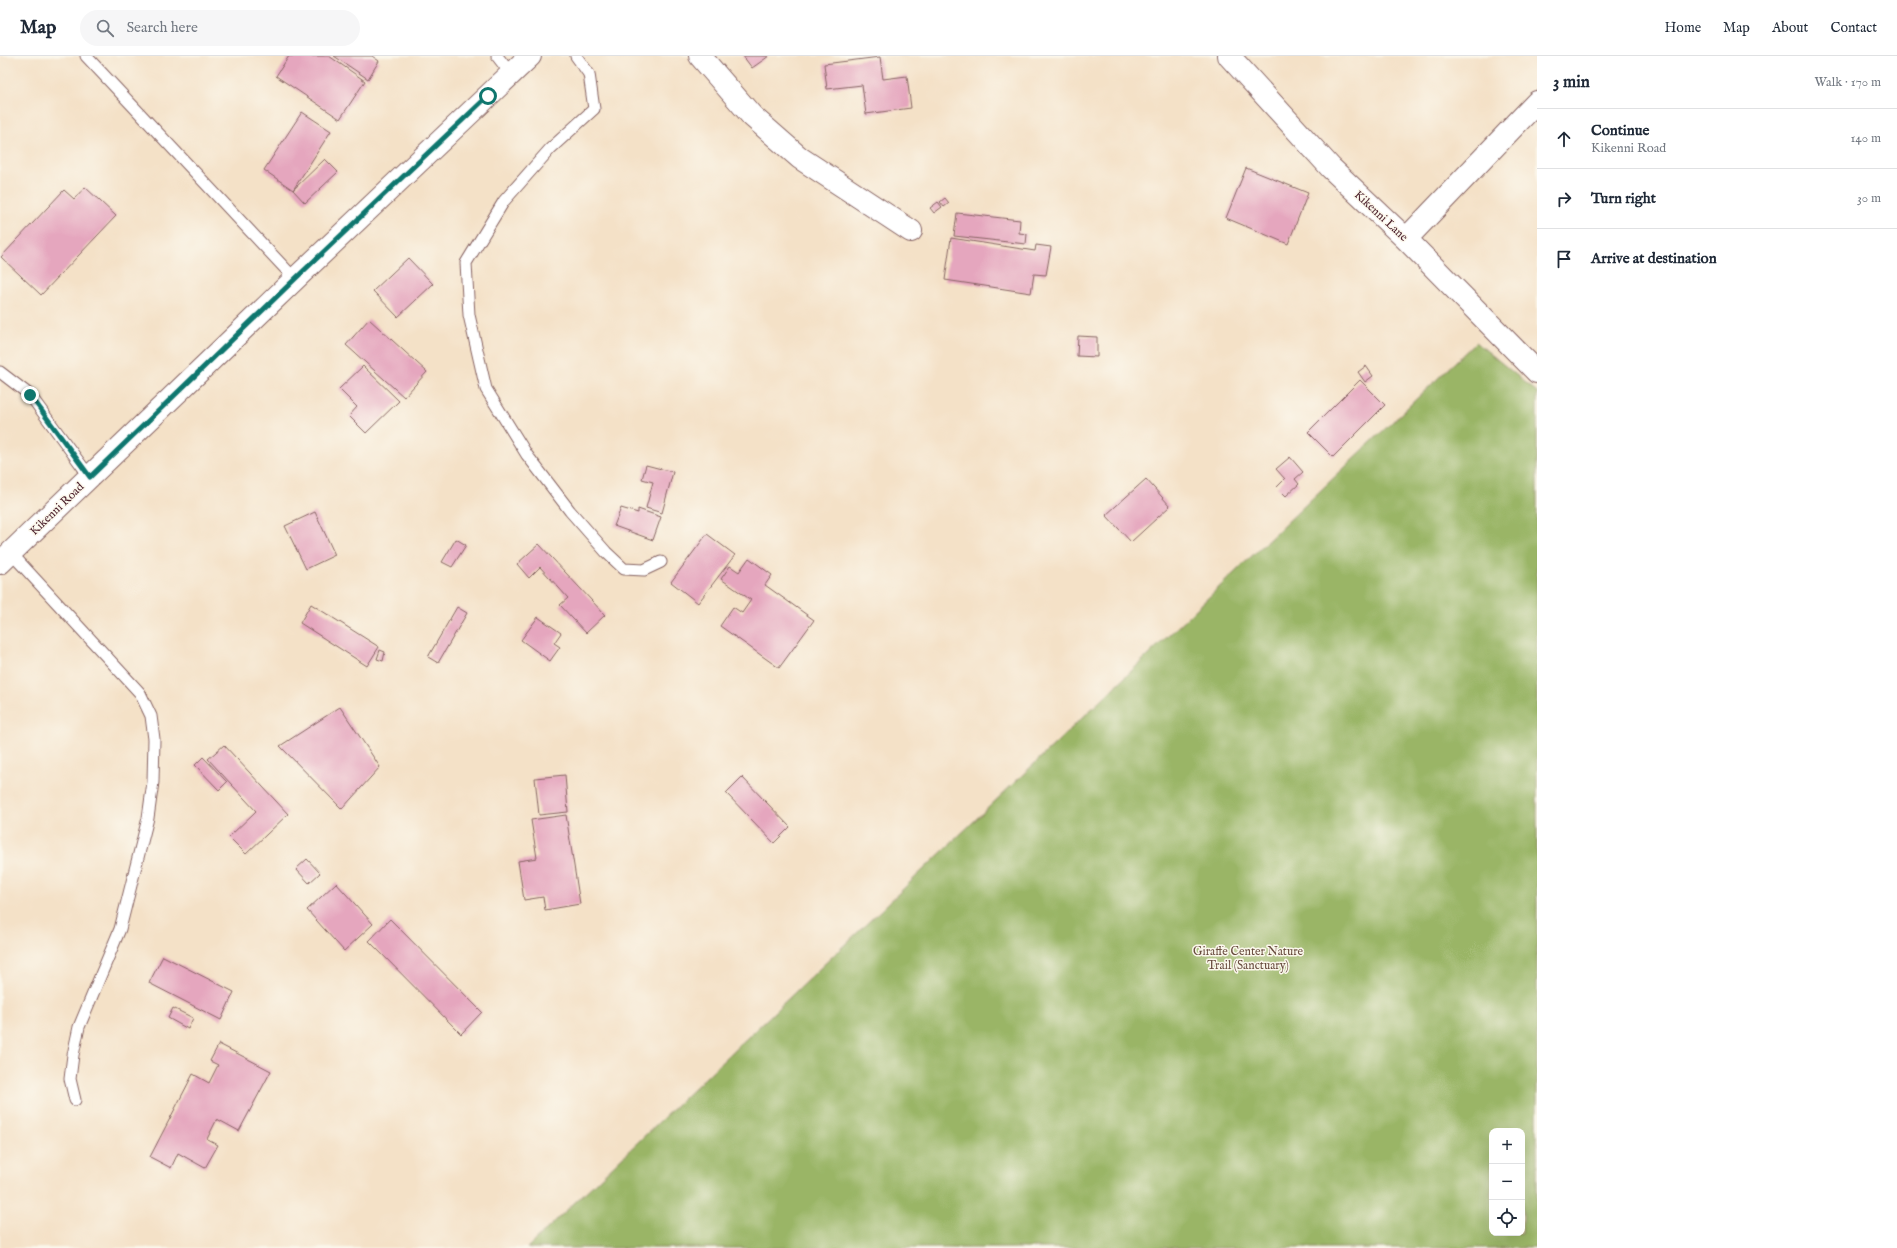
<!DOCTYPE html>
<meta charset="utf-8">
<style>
:root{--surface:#fff;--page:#f6f6f7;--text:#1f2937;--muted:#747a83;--line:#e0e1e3}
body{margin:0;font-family:"IM FELL English",serif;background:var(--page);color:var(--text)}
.controls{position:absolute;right:12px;bottom:12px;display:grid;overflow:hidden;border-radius:8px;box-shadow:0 4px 16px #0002}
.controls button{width:36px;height:36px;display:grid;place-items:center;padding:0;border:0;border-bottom:1px solid var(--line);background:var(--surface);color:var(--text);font:20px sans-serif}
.stop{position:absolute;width:12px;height:12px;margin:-9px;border:3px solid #0f766e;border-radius:50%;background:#fff}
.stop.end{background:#0f766e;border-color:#fff;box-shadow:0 1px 4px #0008}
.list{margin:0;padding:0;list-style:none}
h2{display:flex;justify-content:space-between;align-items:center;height:52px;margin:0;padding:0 16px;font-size:17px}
h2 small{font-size:13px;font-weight:400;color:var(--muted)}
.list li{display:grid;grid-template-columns:26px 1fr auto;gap:12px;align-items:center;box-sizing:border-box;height:60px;padding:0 16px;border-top:1px solid var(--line)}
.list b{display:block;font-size:15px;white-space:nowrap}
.list p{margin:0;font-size:13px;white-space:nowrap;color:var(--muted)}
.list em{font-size:13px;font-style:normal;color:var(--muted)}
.icon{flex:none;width:22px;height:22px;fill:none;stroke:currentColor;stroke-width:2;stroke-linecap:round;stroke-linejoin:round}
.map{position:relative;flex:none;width:1537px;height:1192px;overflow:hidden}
header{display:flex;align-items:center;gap:24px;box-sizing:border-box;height:56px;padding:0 20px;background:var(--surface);border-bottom:1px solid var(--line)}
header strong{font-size:19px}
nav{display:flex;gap:22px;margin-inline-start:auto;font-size:14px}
.search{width:280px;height:36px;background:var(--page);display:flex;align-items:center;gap:10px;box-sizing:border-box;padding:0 14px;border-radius:22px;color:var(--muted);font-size:15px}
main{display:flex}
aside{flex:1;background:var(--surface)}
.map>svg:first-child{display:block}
.forest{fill:#9ab566;stroke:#726a48;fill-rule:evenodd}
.building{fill:#e5a6be}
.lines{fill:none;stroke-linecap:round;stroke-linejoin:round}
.service-casing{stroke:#866362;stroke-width:13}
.minor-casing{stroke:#866362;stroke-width:24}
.service{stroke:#fff;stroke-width:11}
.minor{stroke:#fff;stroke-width:22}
.route{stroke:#0f766e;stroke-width:5}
.labels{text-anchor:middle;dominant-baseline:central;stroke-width:3;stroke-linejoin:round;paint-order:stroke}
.street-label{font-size:12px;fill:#4a1f2b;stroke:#fbf7ec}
.park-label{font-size:12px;fill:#684c3e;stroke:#fbf7ec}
</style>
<header>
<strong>Map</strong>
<div class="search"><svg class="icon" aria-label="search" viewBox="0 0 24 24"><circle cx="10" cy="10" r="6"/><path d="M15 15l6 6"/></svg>Search here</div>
<nav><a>Home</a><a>Map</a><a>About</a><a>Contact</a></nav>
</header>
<main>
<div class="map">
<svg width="1537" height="1192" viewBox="0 0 1537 1192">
<rect width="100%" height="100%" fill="#fbf7ec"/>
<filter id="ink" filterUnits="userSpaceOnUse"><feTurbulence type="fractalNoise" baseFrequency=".025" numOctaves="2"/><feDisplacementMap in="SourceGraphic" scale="8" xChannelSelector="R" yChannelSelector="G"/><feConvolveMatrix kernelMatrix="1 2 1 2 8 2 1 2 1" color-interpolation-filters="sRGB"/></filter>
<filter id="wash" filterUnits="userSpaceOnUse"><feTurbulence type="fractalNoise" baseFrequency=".012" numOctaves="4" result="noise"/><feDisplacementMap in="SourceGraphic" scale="16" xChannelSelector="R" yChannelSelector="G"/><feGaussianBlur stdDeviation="0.9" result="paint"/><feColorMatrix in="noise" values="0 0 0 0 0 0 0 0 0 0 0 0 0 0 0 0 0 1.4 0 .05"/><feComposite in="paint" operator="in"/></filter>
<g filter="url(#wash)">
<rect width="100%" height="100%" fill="#f4e1c7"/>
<path class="forest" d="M1476,286L1537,336V1192H527ZM1492,1075H1522V1177H1492Z"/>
<g id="blocks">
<path class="building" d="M289,0H329L365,25L340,63L276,20Z
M334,0H372L379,5L368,23Z
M743,0H769L752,12Z
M880,1L883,23L907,20L911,52L866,58L862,29L827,33L824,8Z
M302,56L331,75L293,134L264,114Z
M325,103L338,116L305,147L293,134Z
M1246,112L1308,137L1288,188L1226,162Z
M85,131L116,160L41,239L1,201L64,134L74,143Z
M945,142L949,147L944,151L940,146Z
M938,146L942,151L934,157L930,152Z
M957,157L1020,164L1019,177L1027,178L1026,188L954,180Z
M951,182L1035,195L1036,189L1051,191L1046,219L1034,218L1031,237L945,224Z
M408,202L433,228L398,261L373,235Z
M369,263L427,316L404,341L346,289Z
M1078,280L1097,281V301L1077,300Z
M363,310L399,345L366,377L349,360L357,351L339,333Z
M1366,310L1373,320L1365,326L1358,316Z
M1360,324L1385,349L1333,401L1308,376Z
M1290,401L1303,416L1295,423L1299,428L1286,440L1277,431L1285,423L1276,413Z
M646,409L673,416L662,457L646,452L653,426L642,423Z
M1146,423L1170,450L1131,486L1106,459Z
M621,452L638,457V453L661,461L653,484L614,470Z
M315,456L335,499L306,513L285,470Z
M707,478L735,499L698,547L671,526Z
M456,483L466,489L452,511L442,506Z
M539,488L605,559L586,577L560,549L568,542L540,511L529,522L517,508Z
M749,502L772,519L765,529L814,564L779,612L720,570L733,551L742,557L751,544L721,523L730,510L739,516Z
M311,548L379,591L367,610L300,567Z
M457,551L467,557L438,607L428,601Z
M538,561L561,577L554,587L560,591L550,605L521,584Z
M380,594L385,596L383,605L377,603Z
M340,651L380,711L342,753L280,690Z
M224,689L288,758L246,798L229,781L256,755L208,703Z
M203,701L227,726L219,734L195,709Z
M565,719L568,756L539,759L535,722Z
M742,721L790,771L774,787L726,737Z
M566,759L580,848L545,854L543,841L524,844L518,805L537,802L531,764Z
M307,803L320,817L309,827L296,813Z
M336,827L373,868L344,895L307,854Z
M390,863L482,956L461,978L369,885Z
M163,900L234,936L221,964L149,927Z
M173,952L193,962L188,973L168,962Z
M219,988L271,1015L239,1075L217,1063L207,1083L218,1089L205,1112L178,1097L171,1112L150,1101L193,1018L209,1027L218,1009L210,1005Z"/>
</g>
</g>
<g filter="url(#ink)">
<use href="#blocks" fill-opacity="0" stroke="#866362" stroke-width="1"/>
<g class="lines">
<defs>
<path id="service" d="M86,0L295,223
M497,0L511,18
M576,0L589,18L594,53L550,93L504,145L466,207L469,259L486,333L527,399L570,455L606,496L624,513L644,514L661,506
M0,316L30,339L90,421
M11,497L140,637L151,660L154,683L153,726L148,762L120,873L79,971L73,999L70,1023L75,1044"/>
<path id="minor" d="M700,0L752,60L800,102L911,175
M1229,0L1331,112L1406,183L1537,316
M1406,183L1537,46
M0,507L295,223L530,0"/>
</defs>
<use href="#service" class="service-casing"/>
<use href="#minor" class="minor-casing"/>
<use href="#service" class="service"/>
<use href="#minor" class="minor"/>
</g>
</g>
<g class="lines" filter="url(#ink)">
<path class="route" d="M30,339L90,421L295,223L488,40"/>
</g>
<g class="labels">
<g class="street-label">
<text transform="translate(1381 160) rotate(43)">Kikenni Lane</text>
<text transform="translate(57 453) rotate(-44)">Kikenni Road</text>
</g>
<g class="park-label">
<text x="1248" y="895">Giraffe Center Nature<tspan x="1248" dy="14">Trail (Sanctuary)</tspan></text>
</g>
</g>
</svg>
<div class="controls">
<button>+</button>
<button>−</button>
<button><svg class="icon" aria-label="locate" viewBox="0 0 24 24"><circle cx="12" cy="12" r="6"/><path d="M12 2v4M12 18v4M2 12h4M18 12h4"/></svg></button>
</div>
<div class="stop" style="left:488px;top:40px"></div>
<div class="stop end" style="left:30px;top:339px"></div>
</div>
<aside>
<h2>3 min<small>Walk · 170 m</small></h2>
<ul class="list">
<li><svg class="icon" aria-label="ahead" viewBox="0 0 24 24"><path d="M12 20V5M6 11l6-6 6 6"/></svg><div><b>Continue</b><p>Kikenni Road</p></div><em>140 m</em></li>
<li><svg class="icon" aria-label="right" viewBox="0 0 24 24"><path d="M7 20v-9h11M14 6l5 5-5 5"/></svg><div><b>Turn right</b></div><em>30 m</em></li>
<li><svg class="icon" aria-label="arrive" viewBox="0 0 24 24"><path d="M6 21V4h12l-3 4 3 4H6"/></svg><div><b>Arrive at destination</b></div></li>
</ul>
</aside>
</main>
